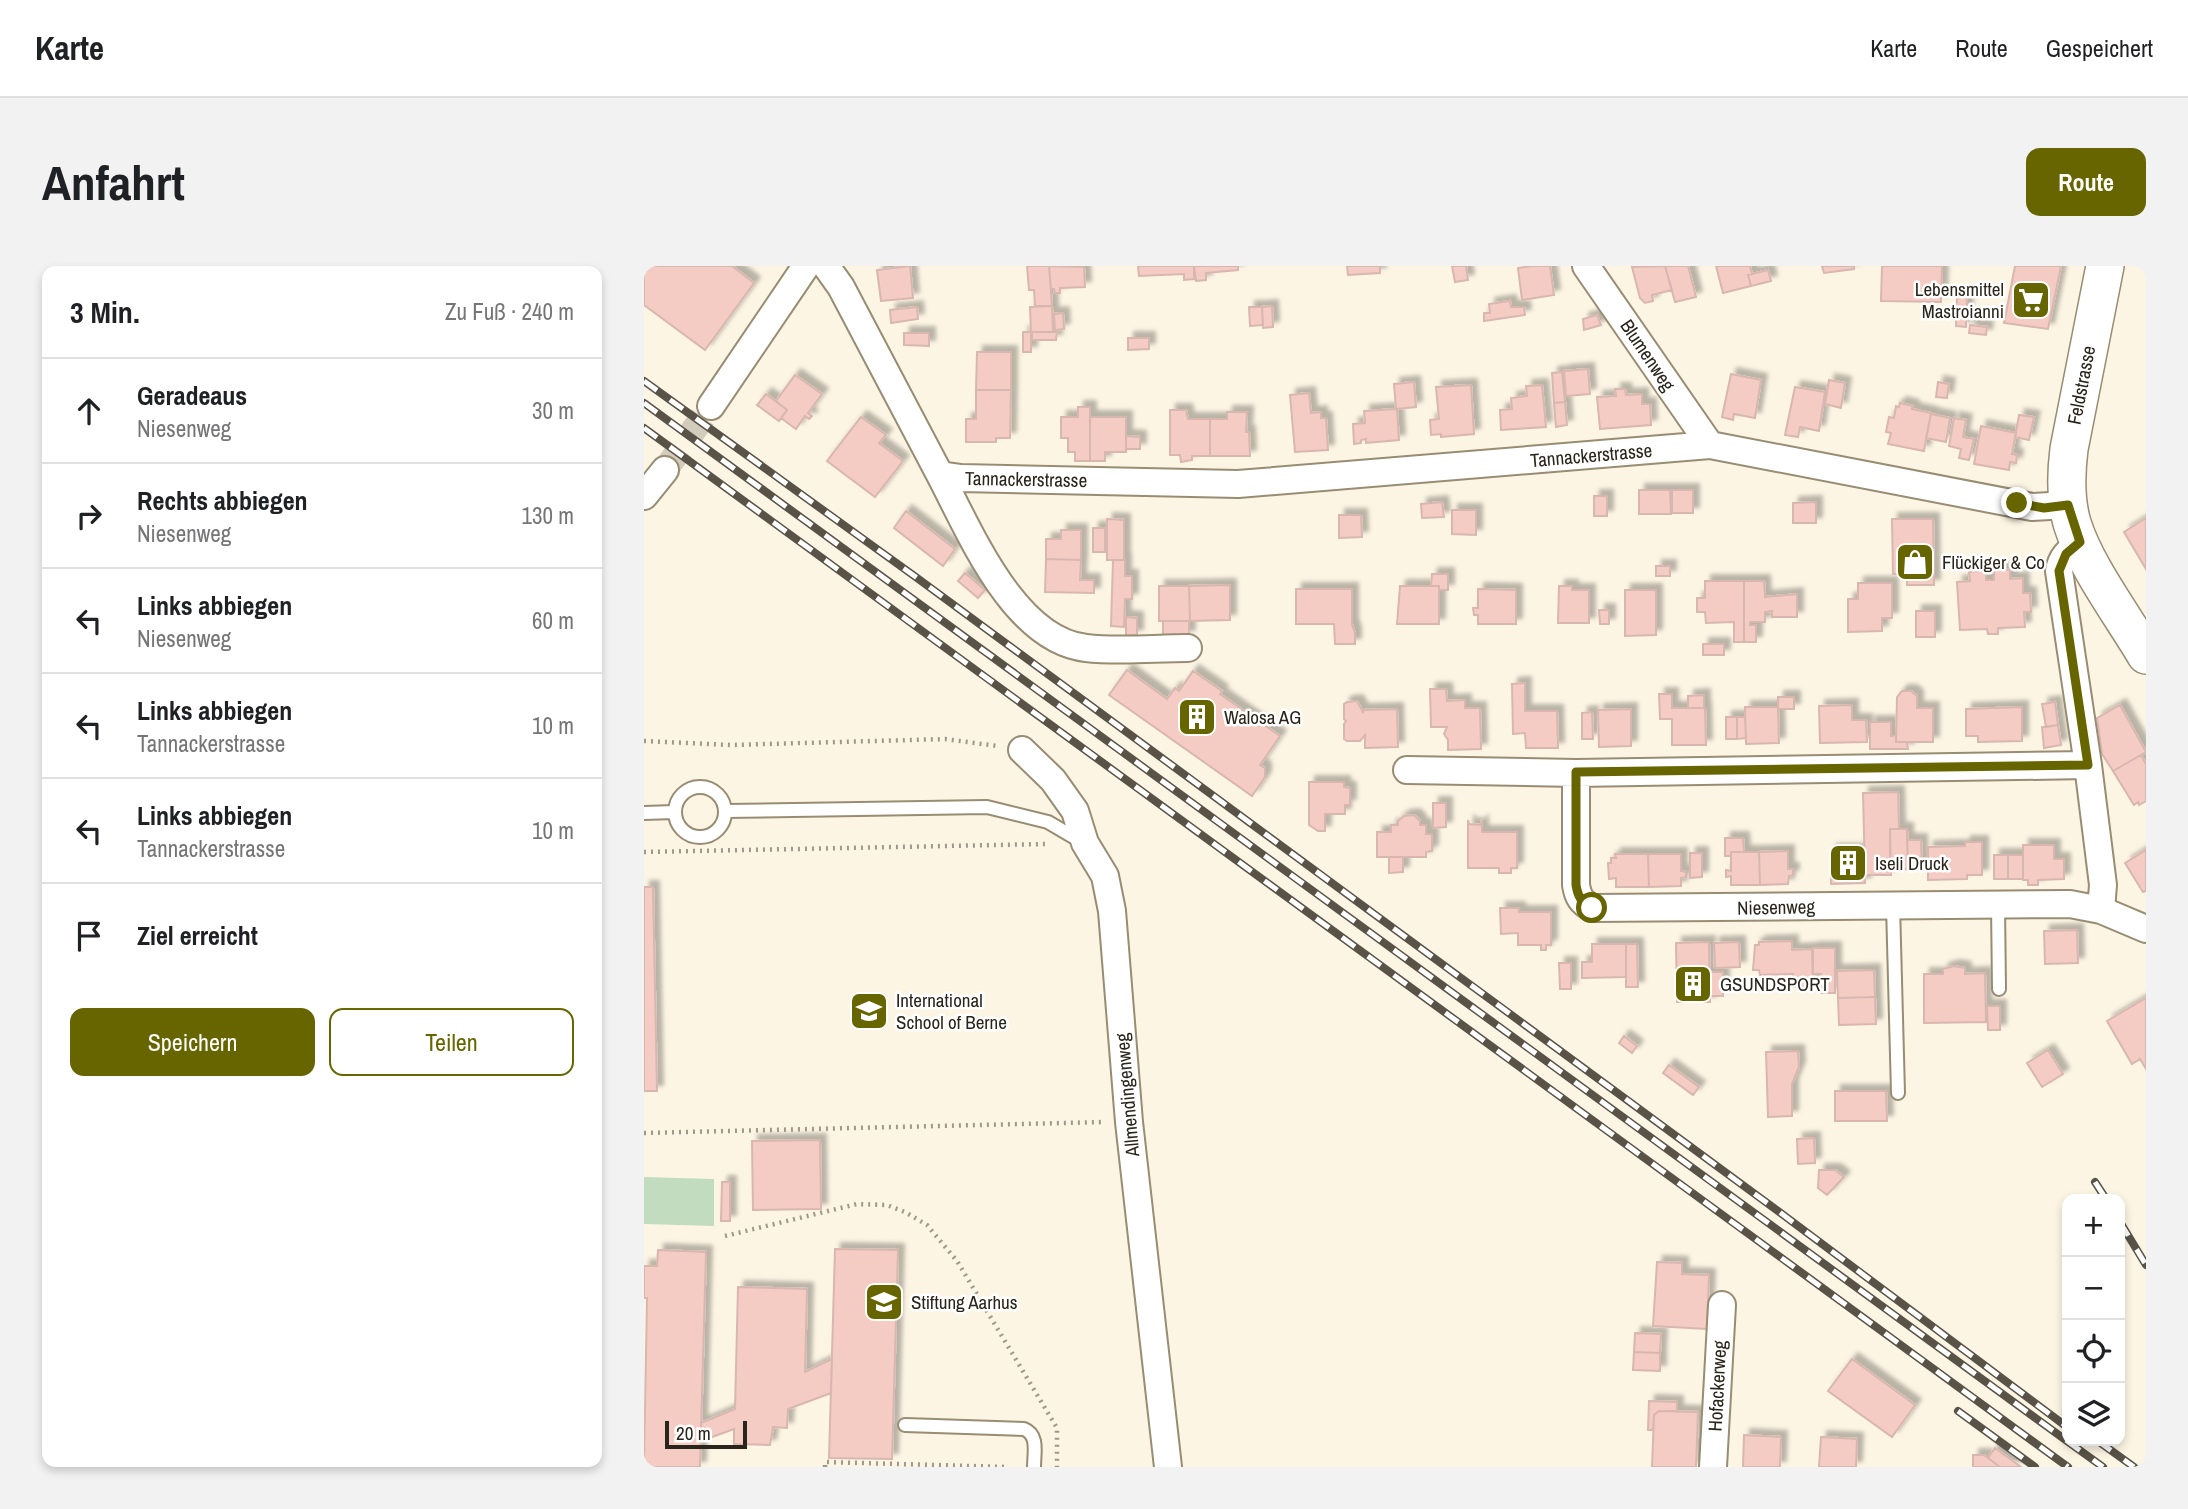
<!DOCTYPE html>
<html lang="de">
<meta charset="utf-8">
<style>
:root{--surface:#fff;--page:#f2f2f2;--text:#202124;--muted:#757577;--line:#e0e0e0;--accent:#666500}
body{margin:0;font-family:"Archivo Narrow",sans-serif;background:var(--page);color:var(--text)}
.controls{position:absolute;right:21px;bottom:21px;display:grid;overflow:hidden;border-radius:14px;box-shadow:0 4px 10px #0003}
.controls button{width:63px;height:63px;display:grid;place-items:center;padding:0;border:0;border-bottom:2px solid var(--line);background:var(--surface);color:var(--text);font:35px sans-serif}
.scale{position:absolute;left:21px;bottom:18px;width:82px;box-sizing:border-box;padding-left:7px;border:4px solid #2a251b;border-top:0;font-size:19px;line-height:24px;white-space:nowrap;color:#2a251b;-webkit-text-stroke:5px #fff;paint-order:stroke}
.stop{position:absolute;width:21px;height:21px;margin:-16px;border:5px solid #666500;border-radius:50%;background:#fff}
.stop.end{background:#666500;border-color:#fff;box-shadow:0 2px 7px #0008}
.list{margin:0;padding:0;list-style:none}
h2{display:flex;justify-content:space-between;align-items:center;height:91px;margin:0;padding:0 28px;font-size:30px}
h2 small{font-size:23px;font-weight:400;color:var(--muted)}
.list li{display:grid;grid-template-columns:46px 1fr auto;gap:21px;align-items:center;box-sizing:border-box;height:105px;padding:0 28px;border-top:2px solid var(--line)}
.list b{display:block;font-size:26px;white-space:nowrap}
.list p{margin:0;font-size:23px;white-space:nowrap;color:var(--muted)}
.list em{font-size:23px;font-style:normal;color:var(--muted)}
.actions{display:flex;gap:14px;padding:21px 28px}
.actions a{flex:1;padding:16px 0;border:2px solid var(--accent);border-radius:14px;text-align:center;font-size:24px;color:var(--accent)}
.actions .main{background:var(--accent);color:#fff}
.icon{flex:none;width:38px;height:38px;fill:none;stroke:currentColor;stroke-width:2;stroke-linecap:round;stroke-linejoin:round}
.map{position:relative;flex:none;width:1502px;height:1201px;overflow:hidden;border-radius:14px}
header{display:flex;align-items:center;gap:42px;box-sizing:border-box;height:98px;padding:0 35px;background:var(--surface);border-bottom:2px solid var(--line)}
header strong{font-size:33px}
nav{display:flex;gap:38px;margin-inline-start:auto;font-size:24px}
.intro{display:flex;align-items:center;justify-content:space-between;box-sizing:border-box;height:168px;padding:0 42px}
h1{margin:0;font-size:49px}
.button{padding:18px 32px;border-radius:14px;background:var(--accent);color:#fff;font-size:24px;font-weight:700}
main{display:flex;gap:42px;padding:0 42px}
aside{flex:1;background:var(--surface);border-radius:14px;box-shadow:0 4px 10px #0003}
.map>svg:first-child{display:block}
.green{fill:#c2dcc0}
.building{fill:#f5ccc3;stroke:#d8b7b0;stroke-width:2;filter:url(#shadow)}
.lines{fill:none;stroke-linecap:round;stroke-linejoin:round}
.street-tunnel{stroke:#d3cbbc;stroke-width:26;stroke-dasharray:26 13;stroke-linecap:butt}
.lane-casing{stroke:#988c72;stroke-width:16}
.street-casing{stroke:#988c72;stroke-width:30}
.secondary-casing{stroke:#988c72;stroke-width:40}
.path{stroke:#9e988a;stroke-width:4.5;stroke-dasharray:2 5;stroke-linecap:butt}
.lane{stroke:#fff;stroke-width:12}
.street{stroke:#fff;stroke-width:26}
.secondary{stroke:#fff;stroke-width:37}
.rail-casing{stroke:#585247;stroke-width:8}
.rail{stroke:#fff;stroke-width:5;stroke-dasharray:16;stroke-linecap:butt}
.route{stroke:#666500;stroke-width:9}
.labels{text-anchor:middle;dominant-baseline:central;stroke-width:5;stroke-linejoin:round;paint-order:stroke}
.poi-label{font-size:19px;fill:#2a251b;stroke:#fff;text-anchor:start}
.street-label{font-size:19px;fill:#2a251b;stroke:#fff}
</style>
<header>
<strong>Karte</strong>
<nav><a>Karte</a><a>Route</a><a>Gespeichert</a></nav>
</header>
<div class="intro"><h1>Anfahrt</h1><a class="button">Route</a></div>
<main>
<aside>
<h2>3 Min.<small>Zu Fuß · 240 m</small></h2>
<ul class="list">
<li><svg class="icon" aria-label="ahead" viewBox="0 0 24 24"><path d="M12 20V5M6 11l6-6 6 6"/></svg><div><b>Geradeaus</b><p>Niesenweg</p></div><em>30 m</em></li>
<li><svg class="icon" aria-label="right" viewBox="0 0 24 24"><path d="M7 20v-9h11M14 6l5 5-5 5"/></svg><div><b>Rechts abbiegen</b><p>Niesenweg</p></div><em>130 m</em></li>
<li><svg class="icon" aria-label="left" viewBox="0 0 24 24"><path d="M17 20v-9H6M10 6l-5 5 5 5"/></svg><div><b>Links abbiegen</b><p>Niesenweg</p></div><em>60 m</em></li>
<li><svg class="icon" aria-label="left" viewBox="0 0 24 24"><path d="M17 20v-9H6M10 6l-5 5 5 5"/></svg><div><b>Links abbiegen</b><p>Tannackerstrasse</p></div><em>10 m</em></li>
<li><svg class="icon" aria-label="left" viewBox="0 0 24 24"><path d="M17 20v-9H6M10 6l-5 5 5 5"/></svg><div><b>Links abbiegen</b><p>Tannackerstrasse</p></div><em>10 m</em></li>
<li><svg class="icon" aria-label="arrive" viewBox="0 0 24 24"><path d="M6 21V4h12l-3 4 3 4H6"/></svg><div><b>Ziel erreicht</b></div></li>
</ul>
<div class="actions"><a class="main">Speichern</a><a>Teilen</a></div>
</aside>
<div class="map">
<svg width="1502" height="1201" viewBox="0 0 1502 1201">
<defs>
<filter id="shadow"><feDropShadow dx="6" dy="-6" stdDeviation="2" flood-color="#0004"/></filter>
</defs>
<rect width="100%" height="100%" fill="#fdf5e4"/>
<path class="green" d="M0,911L70,913V960L0,958Z"/>
<path class="building" d="M0,0H88L110,17L61,84L0,39Z
M266,0L269,32L237,35L233,4Z
M383,0H405L408,40H391L390,24H385Z
M405,0L440,1L441,21L416,22V27H411L410,23H407Z
M494,0H550V13L540,14V8L495,10Z
M550,0H594V4L562,7V14L552,15Z
M703,0H736V7L704,9Z
M808,0H822L824,14L811,16Z
M888,0H906L910,29L878,34L874,2Z
M1021,0L1028,24L1008,29L1009,35L1001,37L996,32L988,1Z
M1021,0H1044L1052,31L1031,36Z
M1072,0H1106L1108,8L1104,9L1107,20L1079,27Z
M1178,0H1210V3L1180,7Z
M1238,0H1298L1297,36L1237,35Z
M1371,0H1417L1404,63L1360,57Z
M1124,4L1127,15L1107,20L1104,9Z
M1313,30L1323,31L1322,61L1312,60Z
M866,35L867,41H880L881,49L840,55V47H846L845,38Z
M408,40L409,66H387L386,41Z
M628,40L629,61L619,62L618,41Z
M273,41L274,53L247,57L246,44Z
M605,41H618L619,59L606,60Z
M419,47L420,63L411,64L410,48Z
M953,49L957,59L940,64L939,53Z
M1326,59L1343,61L1342,69L1325,67Z
M379,66H387V86H379Z
M388,66H413L412,74H388Z
M260,67H285V80L260,79Z
M484,72H505V83L484,84Z
M333,86H367V124H332Z
M944,103L946,128L922,130L920,105Z
M918,106L921,136L910,137L908,107Z
M1087,108L1117,114L1111,152L1090,148L1089,154L1078,151Z
M151,109L178,128L164,147L168,150L165,153L161,150L152,163L137,152L143,144L132,135Z
M1185,114L1201,117L1197,142L1181,138Z
M770,116L772,141L752,143L750,118Z
M1294,116L1305,118L1303,132L1292,131Z
M827,119L830,168L797,171V168L787,169L786,154L795,153L792,121Z
M898,119L902,161L857,164L856,144L868,143L867,132L883,130L882,120Z
M1151,121L1181,126L1175,165L1156,161L1154,171L1141,169Z
M971,123H981L982,129L998,128V138H1006L1007,159L956,163L953,131L972,130Z
M332,124H367L366,172H352V176H322V153H332Z
M665,127L667,147L677,146V152H682L684,184L651,186L646,129Z
M122,128L143,144L135,155L113,139Z
M921,136L923,159L912,161L910,137Z
M1256,137L1269,140L1268,143L1287,147L1280,185L1244,178L1247,167L1242,166L1245,151L1250,152L1252,140L1255,141Z
M434,141H446V195H431V186H424V172H417V151H434Z
M753,143L755,174L722,177V173L717,174V177L710,178L709,158L721,157L720,145Z
M526,144H542L544,153H566V190H548V194L537,196L536,189H526Z
M583,146H603L602,166H605L606,190H566V153H583Z
M1287,148L1306,152L1302,176L1282,172Z
M1375,149L1390,151L1385,174L1371,171Z
M217,151L242,169L235,177L259,195L231,231L183,195Z
M446,151H482V186H461V195H446Z
M1310,152L1322,154L1319,171L1330,173L1325,194L1315,192L1317,183L1305,180Z
M1337,160L1372,167L1368,188L1373,189L1372,197L1366,196L1365,204L1330,198Z
M482,170L496,171V183H482Z
M995,224H1026L1027,248H995Z
M1028,224H1049V247H1028Z
M950,230H963V250H950Z
M798,236L800,251L778,252L777,238Z
M1172,236V257H1149V237Z
M808,244H832V269L808,268Z
M262,245L311,283L299,300L250,262Z
M695,249H717L718,271L695,272Z
M1502,252V303L1480,266Z
M463,253L480,254V294H463Z
M1248,253H1289L1290,319H1263V308H1249Z
M449,262H461V286H449Z
M417,264H437V294L402,293V273H417Z
M402,293L437,294L436,314H450V327L401,326Z
M469,294H481V310H488V333H481L480,361L467,360Z
M1012,300H1026V310H1012Z
M1360,303L1366,304V313L1379,312V327H1386L1387,346H1380L1381,361L1354,362V368H1344L1343,363L1316,364L1313,316L1326,315L1325,306L1331,305H1342V314H1350V305Z
M321,307L341,324L334,332L314,315Z
M788,308H804V324H795V320H787Z
M1061,315H1100V376H1090V356L1062,357L1061,346H1053V332H1061Z
M1100,315H1120L1121,331L1153,328V351H1128V345L1121,346V356H1106V359H1112V376H1100Z
M1214,317H1248V352H1238V365L1204,366V333H1214Z
M586,319V354L546,355L545,320Z
M515,320H545L546,355H515Z
M756,320H795V358H753Z
M915,320H928V324H945V357H914Z
M652,323H708V358L711,367V378H691L690,358H652Z
M834,323L872,324V358H834V349H830L829,342H834Z
M981,324H1012V369L981,370Z
M955,344H965V358H956Z
M1272,345H1291V371H1272Z
M482,351L493,352V369L482,370Z
M519,355H545V370H519Z
M1059,378H1080V389H1059Z
M483,404L523,433L531,422L535,425L549,405L578,425L576,428L636,470L616,499L621,502V511L608,530L465,429Z
M881,417V445H913L914,482H882L881,467L869,468L868,418Z
M786,423H802L803,435L821,434V442H836L837,483L804,484V474L800,468L803,461H787Z
M1258,425H1267L1273,430V442H1289V476H1252L1253,431Z
M1015,428H1028V442H1061L1062,479H1028V453H1016Z
M1060,429V442H1044V430Z
M1134,431H1150V443H1134L1135,477L1102,478L1101,441H1134Z
M713,435L719,446L720,444L753,443L754,481L721,482V469L716,475H703L700,473V458L702,455L700,453V438L703,436Z
M1411,436L1414,459L1402,461L1398,438Z
M1208,439V454H1222L1223,476L1176,477L1175,440Z
M1476,439L1502,486L1469,505L1458,488L1453,452Z
M1378,441V475L1334,476V470H1322V443Z
M987,443V480L955,481L954,444Z
M948,446L949,473H938V447Z
M1082,451H1093V473H1082Z
M1093,451H1101L1102,472L1093,473Z
M1226,456H1247V470L1252,469V476H1263L1264,483H1226Z
M1414,459L1417,479L1400,482L1398,461Z
M1497,489L1502,498V535L1495,539L1494,536L1490,539L1469,505Z
M665,516H700V521L706,522V539H701V548H681V565H674L665,559Z
M1254,526L1255,563H1246L1247,609H1221L1219,527Z
M789,537H802V561L789,562Z
M770,549L776,555V559H782V568H788V585L782,586V591H733V566H747V559H754V555L760,550Z
M824,554L825,558L837,559L838,554V566H873V602H867V607H855V602H824Z
M1246,563H1263L1264,603L1246,604Z
M1081,572H1099L1100,586H1087V590H1081Z
M1263,574H1277L1278,604L1264,603Z
M1321,576H1338V609H1323V613L1284,614V581L1321,580Z
M1379,579H1410V593H1420V613L1394,614V619H1384V614H1379Z
M1187,584H1219L1221,617L1187,618Z
M1502,584V625L1499,626L1481,597Z
M1144,585V603H1149V609L1145,610L1144,618L1116,619L1115,586Z
M1087,586H1115L1116,619H1087V610L1082,611V604L1087,605Z
M1046,587H1058V611L1046,612Z
M971,588H1004L1005,621H972V612L965,613L964,597H967V592H972Z
M1004,588H1037V605L1042,606V611L1037,612V620L1005,621Z
M1350,589H1364V613H1350Z
M1364,589H1379V613H1364Z
M745,591H759V606L745,607Z
M0,621H9L13,825H0Z
M856,642H875V646H907V679H902V684H897V679H874V667L857,668Z
M1433,664L1434,697L1401,698L1400,665Z
M1148,675V684L1168,683L1169,721H1149V708L1116,709L1115,704H1109L1111,679H1115V676Z
M1065,676L1066,736H1033L1032,677Z
M1095,676L1096,701L1071,702L1070,677Z
M948,678H982V711L938,712V696H948Z
M982,678H993L994,721H982Z
M1169,682H1191V727H1177V708H1169Z
M915,697H927V723H916Z
M1310,700L1321,702V708L1341,707L1342,756L1280,757V708H1299V703Z
M1230,704L1231,731L1194,732L1193,705Z
M1066,706H1079V730H1066Z
M1231,731L1232,758L1195,759L1194,732Z
M1502,732V803L1496,793L1488,798L1463,755Z
M1343,740H1356V764H1344Z
M980,770L993,780L988,787L975,777Z
M1404,784L1419,808L1398,821L1383,797Z
M1154,785L1155,801L1148,818V850L1124,851L1122,786Z
M1025,799L1055,821L1049,829L1019,807Z
M1191,825H1242L1243,855H1191Z
M1170,872L1171,897L1154,898L1153,873Z
M176,874L177,943L109,944L108,875Z
M1175,904H1191L1200,911L1183,929L1174,922Z
M78,916H86V955H77Z
M191,983L254,984L248,1193L185,1192Z
M14,984L62,986L56,1201H0L3,1032H0V1000H13Z
M1013,996L1038,997V1008L1065,1009L1063,1063L1009,1060Z
M94,1021L163,1023L161,1106L188,1093L187,1127L144,1143L143,1162L129,1161L126,1179L90,1178V1163L57,1175V1157L91,1143Z
M991,1067L1017,1068L1016,1087L990,1086Z
M990,1086L1016,1087V1105L989,1104Z
M1208,1093L1271,1139L1248,1171L1184,1125Z
M1005,1135L1033,1136V1145H1015L1010,1149L1009,1164H1004Z
M1015,1145L1054,1146L1052,1201H1008L1010,1149Z
M1100,1169L1137,1171L1136,1201H1099Z
M1177,1171L1213,1173L1212,1201H1175Z
M1351,1182L1377,1201H1356L1344,1192Z
M1329,1189H1340L1356,1201H1329Z"/>
<g class="lines">
<path class="street-tunnel" d="M21,204L67,140"/>
<defs>
<path id="lane" d="M31 546a25 25 0 1 1 50 0a25 25 0 1 1-50 0Z
M82,545L343,541L404,556L438,576
M0,547L30,546
M1249,639L1254,827
M1354,639L1355,723
M261,1159L380,1163C395,1169 390,1187 390,1201"/>
<path id="street" d="M182,0L197,21L296,209L317,212L594,218L1066,179L1388,241L1424,239
M942,0L1066,179
M67,140L162,0
M296,209C326,266 370,374 442,382C475,386 511,382 544,382
M0,230L21,204
M1436,276C1425,285 1417,291 1415,305L1444,499
M378,484L409,514L431,545L441,577L461,610L468,645L485,856L524,1201
M763,504L932,507L1444,499L1459,619L1457,644
M932,507V619C934,631 937,636 948,642L1426,638L1457,644L1502,663
M1069,1201L1078,1039"/>
<path id="secondary" d="M1461,0L1425,183C1422,207 1421,233 1428,257C1441,300 1479,350 1502,389"/>
</defs>
<use href="#lane" class="lane-casing"/>
<use href="#street" class="street-casing"/>
<use href="#secondary" class="secondary-casing"/>
<path class="path" d="M0,475L87,479L301,473L353,480
M0,586L402,578
M0,867L461,856
M81,970L213,938L243,939L261,946L283,959L313,995L413,1162V1201
M181,1201V1196L364,1201"/>
<use href="#lane" class="lane"/>
<use href="#street" class="street"/>
<use href="#secondary" class="secondary"/>
<defs>
<path id="rail" d="M0,115L269,309L1134,945L1423,1161
M0,137L1423,1175
M0,162L1424,1201
M1451,916L1462,933
M1476,956L1502,999
M1314,1145L1391,1201
M1423,1175L1459,1201
M1454,1175L1490,1201"/>
</defs>
<use href="#rail" class="rail-casing"/>
<use href="#rail" class="rail"/>
</g>
<g class="lines">
<path class="route" d="M948,642C937,636 934,631 932,619V506L1444,499L1415,305L1422,288L1436,276L1424,239L1400,242L1373,237"/>
</g>
<defs>
<symbol id="supermarket-square" viewBox="-11 -11 22 22"><rect x="-9" y="-9" width="18" height="18" rx="4" fill="#666500" stroke="#fff"/><path d="M-6-5.5h2.5l.6 2H6L4.5 2H-2.5L-4.4-4H-6ZM-1.5 3.2a1.3 1.3 0 1 0 .1 0ZM3 3.2a1.3 1.3 0 1 0 .1 0Z" fill="#fff"/></symbol>
<symbol id="shop-square" viewBox="-11 -11 22 22"><rect x="-9" y="-9" width="18" height="18" rx="4" fill="#666500" stroke="#fff"/><path d="M-5-2.5h2.3a2.7 3.5 0 0 1 5.4 0H5L5.5 6h-11ZM-1.5-2.5h3a1.5 2.3 0 0 0-3 0Z" fill="#fff"/></symbol>
<symbol id="building-square" viewBox="-11 -11 22 22"><rect x="-9" y="-9" width="18" height="18" rx="4" fill="#666500" stroke="#fff"/><path d="M-4-6H4V6H1V3H-1V6H-4ZM-2.5-4.3h1.7v1.8h-1.7ZM.8-4.3h1.7v1.8H.8ZM-2.5-1h1.7V.8h-1.7ZM.8-1h1.7V.8H.8Z" fill="#fff"/></symbol>
<symbol id="school-square" viewBox="-11 -11 22 22"><rect x="-9" y="-9" width="18" height="18" rx="4" fill="#666500" stroke="#fff"/><path d="M0-5L7-2L0 1L-7-2ZM-4 1L0 2.5L4 1V4Q0 6-4 4Z" fill="#fff"/></symbol>
</defs>
<g fill-rule="evenodd">
<use href="#supermarket-square" x="1365" y="12" width="44" height="44"/>
<use href="#shop-square" x="1249" y="274" width="44" height="44"/>
<use href="#building-square" x="531" y="429" width="44" height="44"/>
<use href="#building-square" x="1182" y="575" width="44" height="44"/>
<use href="#building-square" x="1027" y="696" width="44" height="44"/>
<use href="#school-square" x="203" y="723" width="44" height="44"/>
<use href="#school-square" x="218" y="1014" width="44" height="44"/>
</g>
<g class="labels">
<g class="poi-label">
<text x="1360" y="23" text-anchor="end">Lebensmittel<tspan x="1360" dy="22">Mastroianni</tspan></text>
<text x="1298" y="296">Flückiger &amp; Co</text>
<text x="580" y="451">Walosa AG</text>
<text x="1231" y="597">Iseli Druck</text>
<text x="1076" y="718">GSUNDSPORT</text>
<text x="252" y="734">International<tspan x="252" dy="22">School of Berne</tspan></text>
<text x="267" y="1036">Stiftung Aarhus</text>
</g>
<g class="street-label">
<text transform="translate(1004 89) rotate(56)">Blumenweg</text>
<text transform="translate(1437 119) rotate(-79)">Feldstrasse</text>
<text transform="translate(947 189) rotate(-5)">Tannackerstrasse</text>
<text transform="translate(382 213) rotate(1)">Tannackerstrasse</text>
<text transform="translate(1132 641) rotate(-1)">Niesenweg</text>
<text transform="translate(483 829) rotate(-95)">Allmendingenweg</text>
<text transform="translate(1073 1120) rotate(-87)">Hofackerweg</text>
</g>
</g>
</svg>
<div class="controls">
<button>+</button>
<button>−</button>
<button><svg class="icon" aria-label="locate" viewBox="0 0 24 24"><circle cx="12" cy="12" r="6"/><path d="M12 2v4M12 18v4M2 12h4M18 12h4"/></svg></button>
<button><svg class="icon" aria-label="layers" viewBox="0 0 24 24"><path d="M12 4l9 5-9 5-9-5zM3 14l9 5 9-5"/></svg></button>
</div>
<div class="scale">20 m</div>
<div class="stop" style="left:948px;top:642px"></div>
<div class="stop end" style="left:1373px;top:237px"></div>
</div>
</main>
